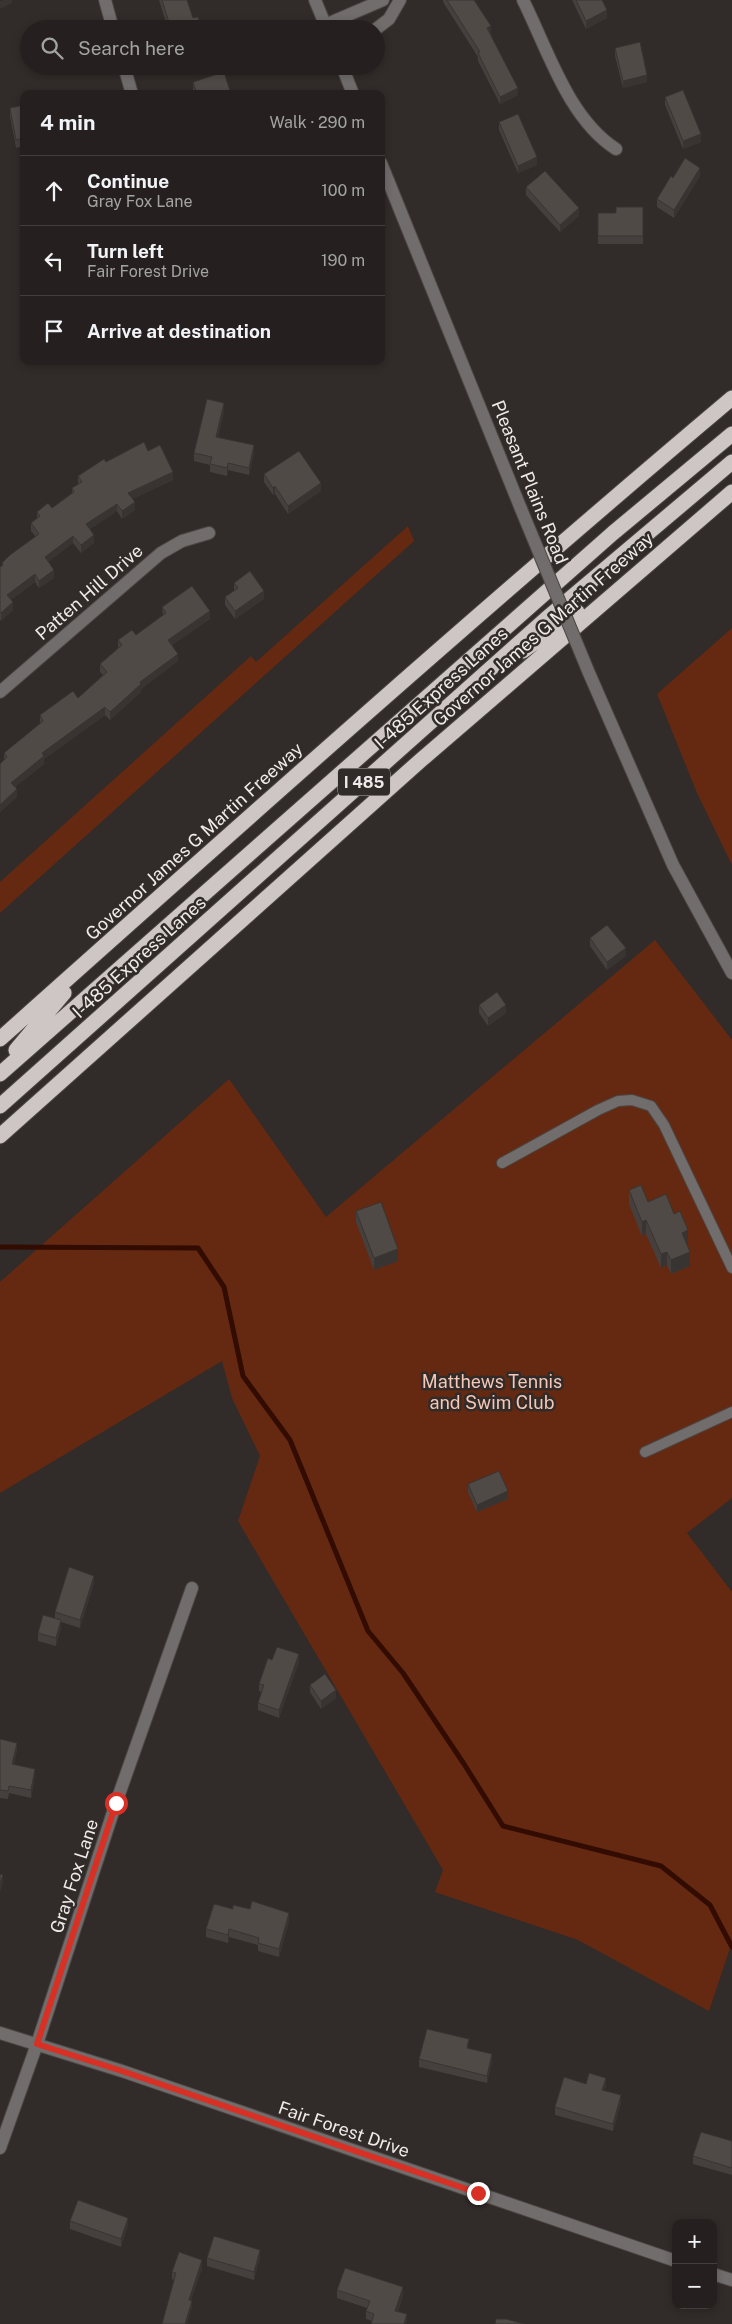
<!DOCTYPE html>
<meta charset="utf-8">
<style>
:root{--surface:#25201f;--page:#2d2828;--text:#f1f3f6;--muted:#a3a3a4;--line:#423e3d}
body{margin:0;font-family:"Public Sans",sans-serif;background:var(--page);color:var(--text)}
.controls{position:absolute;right:15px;bottom:15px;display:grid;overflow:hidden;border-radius:10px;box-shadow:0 2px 8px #0003}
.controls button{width:45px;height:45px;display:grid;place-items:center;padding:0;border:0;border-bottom:1px solid var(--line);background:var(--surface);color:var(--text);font:25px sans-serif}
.stop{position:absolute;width:15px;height:15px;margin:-11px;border:4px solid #d93025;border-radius:50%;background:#fff}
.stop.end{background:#d93025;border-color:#fff;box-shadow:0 1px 5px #0008}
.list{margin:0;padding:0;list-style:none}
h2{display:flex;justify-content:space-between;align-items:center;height:65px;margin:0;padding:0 20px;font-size:21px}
h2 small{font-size:16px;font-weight:400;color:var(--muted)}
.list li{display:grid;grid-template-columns:32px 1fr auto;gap:15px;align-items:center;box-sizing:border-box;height:70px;padding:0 20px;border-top:1px solid var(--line)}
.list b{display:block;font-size:19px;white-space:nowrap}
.list p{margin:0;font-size:16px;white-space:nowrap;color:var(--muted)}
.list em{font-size:16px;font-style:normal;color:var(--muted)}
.icon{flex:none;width:28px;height:28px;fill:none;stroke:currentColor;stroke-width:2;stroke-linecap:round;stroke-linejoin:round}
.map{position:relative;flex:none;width:732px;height:2324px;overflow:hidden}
.search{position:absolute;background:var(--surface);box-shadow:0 2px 8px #0003;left:20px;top:20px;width:365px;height:55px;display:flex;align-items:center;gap:12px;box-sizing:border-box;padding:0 18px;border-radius:28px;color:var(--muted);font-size:19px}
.panel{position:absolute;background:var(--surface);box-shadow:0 2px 8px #0003;left:20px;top:90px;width:365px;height:275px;border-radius:10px}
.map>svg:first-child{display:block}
.green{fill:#652911}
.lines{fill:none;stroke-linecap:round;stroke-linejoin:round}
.stream{stroke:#320c01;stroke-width:5}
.service-casing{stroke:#4c4644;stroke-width:12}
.minor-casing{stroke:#4c4644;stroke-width:14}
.tertiary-casing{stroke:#4c4644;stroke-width:14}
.motorway-casing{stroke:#4c4644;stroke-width:17}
.service{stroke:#706d6c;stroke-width:10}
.minor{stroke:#706d6c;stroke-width:12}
.tertiary{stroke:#706d6c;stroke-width:12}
.motorway{stroke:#cec6c4;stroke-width:15}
.tertiary-bridge-casing{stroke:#4c4644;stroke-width:14;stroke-linecap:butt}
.tertiary-bridge{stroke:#706d6c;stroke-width:12}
.wall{fill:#45403d}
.shaded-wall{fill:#383432}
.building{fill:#504a47;stroke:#383432}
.route{stroke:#d93025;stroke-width:6}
.labels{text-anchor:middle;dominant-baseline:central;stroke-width:5;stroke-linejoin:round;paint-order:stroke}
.shield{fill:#312b29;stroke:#b6b1b0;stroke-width:1}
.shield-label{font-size:16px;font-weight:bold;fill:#efebea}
.street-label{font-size:18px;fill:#efebea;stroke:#312b29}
.park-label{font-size:18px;fill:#f4c7b7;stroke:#312b29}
</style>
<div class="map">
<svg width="732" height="2324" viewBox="0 0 732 2324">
<rect width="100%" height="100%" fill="#312b29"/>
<path class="green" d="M408,526L414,541L0,913V882L251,656L256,662Z
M732,628V865L697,793L657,694Z
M655,940L732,1040V1498L687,1533L732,1592V1942L709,2011L578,1940L435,1892L443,1870L238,1521L260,1456L232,1398L222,1361L0,1493V1282L229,1079L326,1217Z"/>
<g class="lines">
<path class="stream" d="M0,1247L198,1248L224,1287L243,1376L290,1440L368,1631L403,1673L464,1764L503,1826L661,1866L710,1905L732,1947"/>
<defs>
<path id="service" d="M502,1163L598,1110L618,1101L632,1100L651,1106L664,1125L732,1268
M645,1452L732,1412"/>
<path id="minor" d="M105,0L113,29
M523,0C548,50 568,118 616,149
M325,25L383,0
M376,29L389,19L400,0
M124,66L132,94
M0,692L161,553L182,541L209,533
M0,2033L122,2071L676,2261
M0,2148L37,2044L116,1803L192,1588
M713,2274L732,2280"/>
<path id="tertiary" d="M315,0L327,29
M342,66L353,94
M381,163L521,509
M589,673L673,865L732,973"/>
<path id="motorway" d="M523,651L577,612
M0,1039C242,823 484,607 732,398
M16,1050L64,993
M0,1074L613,533L732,434
M0,1106L546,619L732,462
M0,1136L421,760L732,492"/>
</defs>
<use href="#service" class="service-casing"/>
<use href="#minor" class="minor-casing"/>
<use href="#tertiary" class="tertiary-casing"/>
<use href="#motorway" class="motorway-casing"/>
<use href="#service" class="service"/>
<use href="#minor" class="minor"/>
<use href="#tertiary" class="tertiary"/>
<use href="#motorway" class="motorway"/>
<defs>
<path id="tertiary-bridge" d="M521,509L589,673"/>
</defs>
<use href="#tertiary-bridge" class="tertiary-bridge-casing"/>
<use href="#tertiary-bridge" class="tertiary-bridge"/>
</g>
<path class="wall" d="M159,0H187L193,18L202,29H168Z
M443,0H474L491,34L518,95L500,104L478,61V57L443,2Z
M572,0H602L607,18L586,29Z
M615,48L647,82L623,88L615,56Z
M193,82L231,94H194L193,90Z
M665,97L701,142L683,149L665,105Z
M24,105V146L16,148L10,116V108Z
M499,122L537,165L518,173L499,130Z
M700,176L674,218L657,207V199L673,178Z
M526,187L579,216L560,232L526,195Z
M643,207V244H598V213H616Z
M224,411L218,437L254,453L249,475L228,470L227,476L210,472V465L194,461V453Z
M148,451L173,480L132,499L135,510L122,519L117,511L90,529L94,543L81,553L73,543L48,562L54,578L39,588L35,582L11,600L13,610L1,621L0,619V567L2,566V563L36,537L31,531V523L37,519V512L52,508L72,493V488L78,484V476L106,462Z
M264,474L321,491L288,514L275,494L273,495L264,482Z
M234,583L264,599L235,619L225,605V597L234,591Z
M162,607L210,619L172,645L178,661L141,689V692L110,720L105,715L44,759V764L15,787L17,797L0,812V764L4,760V753L40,724V715L78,698L103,675L100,672V664L118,648V640L136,635L163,615Z
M590,938L626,956L607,970L590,946Z
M479,1005L506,1013L488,1026L479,1013Z
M629,1190L648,1202L688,1244L687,1245L690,1266L671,1274L667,1265L661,1268L646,1234L642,1236L629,1204Z
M356,1211L398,1261L374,1270L356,1222Z
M468,1484L508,1499L477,1512L468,1492Z
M94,1583L80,1628L61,1622V1628L56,1646L38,1641V1633L55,1618V1612Z
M299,1662L279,1718L258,1710V1703L261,1692L259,1691V1684Z
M310,1685L336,1698L321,1709L310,1692Z
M0,1739L17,1750L14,1764L35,1776L31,1798L9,1793L8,1799L0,1798Z
M233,1909L289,1921L279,1957L258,1951V1945L229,1937L228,1943L206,1937V1929Z
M469,2047L468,2048L492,2062L487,2083L419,2067V2059Z
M586,2084L606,2086L604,2091L621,2103L613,2131L555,2115V2107Z
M732,2141V2175L693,2164V2156Z
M70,2221L128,2225L121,2247L70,2229Z
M260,2257L254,2280L207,2266V2258Z
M202,2268L191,2300L192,2308L174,2280L172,2279V2272Z
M337,2290L403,2295L398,2311L407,2322L372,2321L366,2319V2311L367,2308L337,2298Z"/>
<path class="shaded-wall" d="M3,0H12V3L0,9V1Z
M607,10V18L586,29V21Z
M491,26V34L487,28Z
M647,75V82L623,88V81Z
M518,88V95L500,104V97Z
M701,134V142L683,149V141Z
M537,157V165L518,173V166Z
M700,168V176L674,218V210Z
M579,208V216L560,232V225Z
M224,403V411L216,444V437Z
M254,445V453L249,475V468Z
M228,463V470L227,476V468Z
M173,472V480L128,501V493Z
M321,483V491L288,514V506Z
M275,486V494L273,495V488Z
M135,502V510L122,519V511Z
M117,504V511L86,532V524Z
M94,535V543L81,553V545Z
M73,536V543L45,565V557Z
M54,570V578L39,588V581Z
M35,574V582L7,603V595Z
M264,591V599L235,619V611Z
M13,602V610L1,621V613Z
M210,611V619L168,648V640Z
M178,654V661L141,689V692L110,720V712L140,682Z
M105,707V715L44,759V764L11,790V783L42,753Z
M17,789V797L0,812V805Z
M626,948V956L607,970V962Z
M506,1005V1013L488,1026V1018Z
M646,1220V1234L642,1236V1222Z
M688,1230V1244L682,1247V1233Z
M398,1249V1261L374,1270V1258Z
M667,1252V1265L661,1268V1254Z
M690,1252V1266L671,1274V1260Z
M508,1491V1499L477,1512V1505Z
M94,1576V1583L80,1628V1620Z
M61,1620V1628L56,1646V1638Z
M299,1654V1662L279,1718V1710Z
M336,1690V1698L321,1709V1701Z
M17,1743V1750L12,1772V1764Z
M35,1769V1776L31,1798V1790Z
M3,1875V1883L0,1892V1884Z
M289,1913V1921L279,1957V1949Z
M229,1929V1937L228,1943V1935Z
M492,2054V2062L487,2083V2076Z
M606,2078V2086L602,2098V2090Z
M621,2095V2103L613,2131V2124Z
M128,2218V2225L121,2247V2239Z
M260,2250V2257L254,2280V2272Z
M202,2260V2268L189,2308V2300Z
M403,2287V2295L395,2318V2311Z
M192,2301V2308L187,2324H185Z
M407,2314V2322L406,2324H404Z"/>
<path class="building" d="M162,0H187L193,18L198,17L202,29H171Z
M447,0H474L491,26L487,28L518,88L500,97L478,53L480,52Z
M576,0H602L607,10L586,21Z
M640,42L647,75L623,81L615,48Z
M224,72L231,94H197L193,82Z
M683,90L701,134L683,141L665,97Z
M24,105V138L16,140L10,108Z
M518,114L537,157L518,166L499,122Z
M685,158L700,168L674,210L657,199L671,176L673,178Z
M545,171L579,208L560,225L526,187Z
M616,207H643V236H598V213H616Z
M207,399L224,403L216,437L254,445L249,468L228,463L227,468L210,464L212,457L194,453Z
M144,442L148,451L160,445L173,472L128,493L135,502L122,511L117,504L86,524L94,535L81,545L73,536L45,557L54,570L39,581L35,574L7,595L13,602L1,613L0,612V567L3,565L2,563L10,555L39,534L31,523L40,516L37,512L48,503L52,508L74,492L72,488L82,482L78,476L104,459L106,462Z
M299,451L321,483L288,506L275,486L273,488L264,474Z
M250,571L264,591L235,611L225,597L238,588L234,583Z
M192,586L210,611L168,640L178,654L140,682L141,684L110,712L105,707L42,753L44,756L11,783L17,789L0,805V764L7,757L4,753L43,721L40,715L73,691L78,698L107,672L100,664L122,645L118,640L132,630L136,635L166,613L162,607Z
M607,925L626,948L607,962L590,938Z
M497,992L506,1005L488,1018L479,1005Z
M641,1185L648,1202L666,1194L674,1214L680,1211L688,1230L682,1233L690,1252L671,1260L667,1252L661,1254L646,1220L642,1222L629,1190Z
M381,1202L398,1249L374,1258L356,1211Z
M499,1471L508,1491L477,1505L468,1484Z
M69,1567L94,1576L80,1620L55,1612Z
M43,1615L61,1620L56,1638L38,1633Z
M277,1647L299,1654L279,1710L258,1703L264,1685L259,1684L268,1658L272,1660Z
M325,1674L336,1690L321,1701L310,1685Z
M0,1739L17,1743L12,1764L35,1769L31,1790L9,1786L8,1791L0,1790Z
M0,1874L3,1875L0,1884Z
M252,1901L289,1913L279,1949L258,1943L259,1938L229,1929L228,1935L206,1929L214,1904L233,1909V1905L250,1909Z
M427,2029L469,2039L467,2048L492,2054L487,2076L419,2059Z
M589,2073L606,2078L602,2090L621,2095L613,2124L555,2107L564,2077L586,2084Z
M701,2132L732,2141V2168L693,2156Z
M78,2200L128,2218L121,2239L70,2221Z
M214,2236L260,2250L254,2272L207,2258Z
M179,2252L202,2260L189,2300L192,2301L185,2324H162L176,2273L172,2272Z
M345,2268L403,2287L395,2311L407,2314L404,2324H371L374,2314L366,2311L370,2301L337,2290Z
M496,2319H506L524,2324H495Z"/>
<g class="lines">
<path class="route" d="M116,1803L37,2044L122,2071L478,2193"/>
</g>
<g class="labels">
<rect class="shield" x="338" y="768.5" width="52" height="27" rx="4"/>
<g class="shield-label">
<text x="364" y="782">I 485</text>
</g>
<g class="street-label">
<text transform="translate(530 482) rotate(68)">Pleasant Plains Road</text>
<text transform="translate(89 592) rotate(-41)">Patten Hill Drive</text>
<text transform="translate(543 629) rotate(-41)">Governor James G Martin Freeway</text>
<text transform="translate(441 688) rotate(-42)">I-485 Express Lanes</text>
<text transform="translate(194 841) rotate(-42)">Governor James G Martin Freeway</text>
<text transform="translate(139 957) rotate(-42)">I-485 Express Lanes</text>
<text transform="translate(74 1876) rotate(-72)">Gray Fox Lane</text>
<text transform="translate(344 2129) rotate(19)">Fair Forest Drive</text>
</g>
<g class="park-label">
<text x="492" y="1381">Matthews Tennis<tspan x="492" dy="21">and Swim Club</tspan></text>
</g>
</g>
</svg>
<div class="controls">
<button>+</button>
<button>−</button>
</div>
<div class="stop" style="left:116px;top:1803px"></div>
<div class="stop end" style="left:478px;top:2193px"></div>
<div class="search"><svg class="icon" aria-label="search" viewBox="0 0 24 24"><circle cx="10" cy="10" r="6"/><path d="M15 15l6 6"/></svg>Search here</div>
<section class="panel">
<h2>4 min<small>Walk · 290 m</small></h2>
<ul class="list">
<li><svg class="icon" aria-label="ahead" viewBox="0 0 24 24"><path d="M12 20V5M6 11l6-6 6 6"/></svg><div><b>Continue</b><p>Gray Fox Lane</p></div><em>100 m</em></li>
<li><svg class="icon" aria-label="left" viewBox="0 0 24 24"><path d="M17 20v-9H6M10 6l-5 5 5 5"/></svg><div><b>Turn left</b><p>Fair Forest Drive</p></div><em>190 m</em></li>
<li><svg class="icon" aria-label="arrive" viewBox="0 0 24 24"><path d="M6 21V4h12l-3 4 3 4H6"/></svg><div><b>Arrive at destination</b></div></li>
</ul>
</section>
</div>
